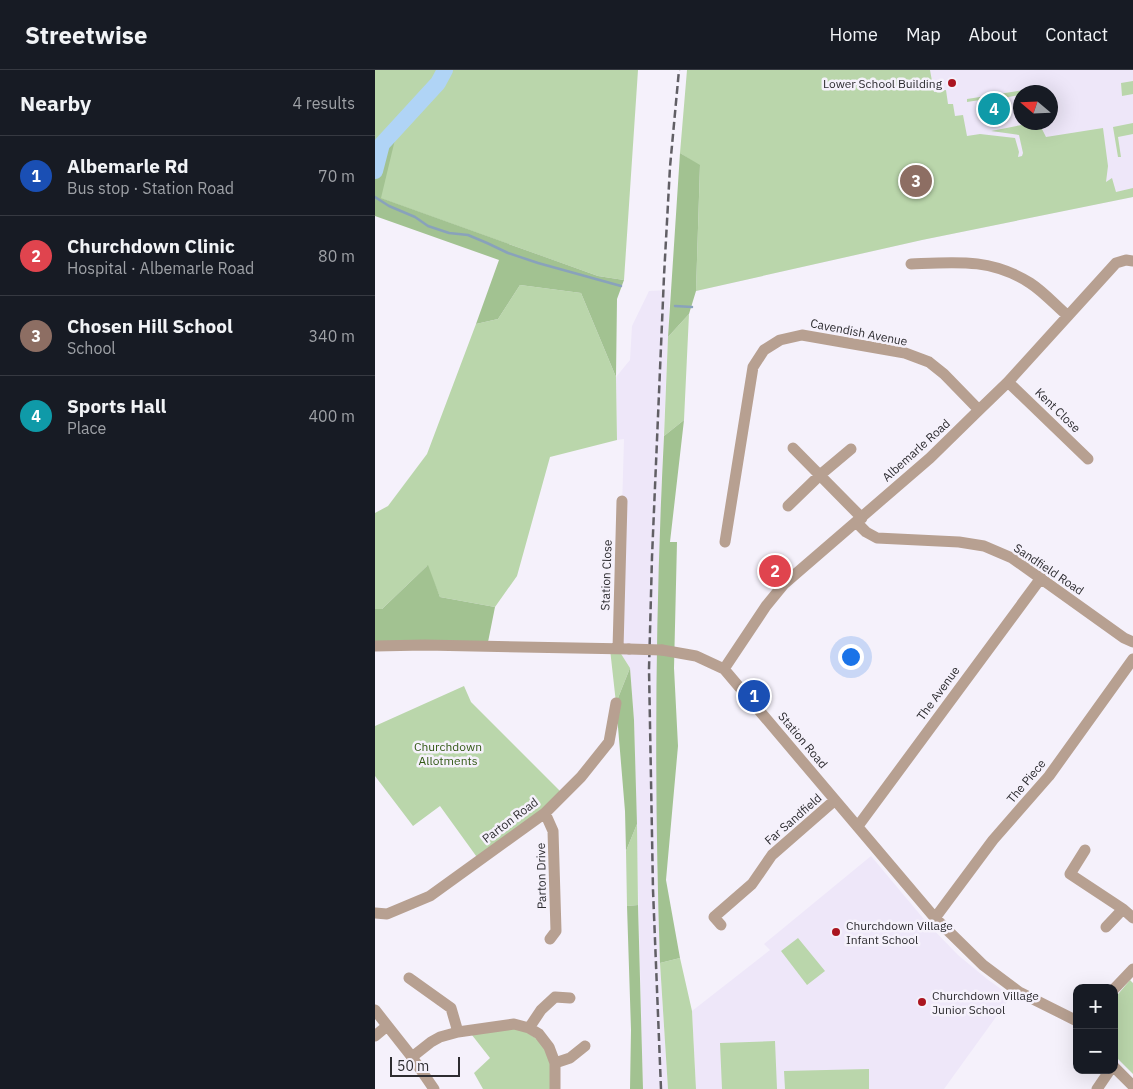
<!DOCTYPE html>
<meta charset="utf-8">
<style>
:root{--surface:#171b24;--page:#242831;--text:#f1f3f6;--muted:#9ea1a6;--line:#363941;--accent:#2563eb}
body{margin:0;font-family:"IBM Plex Sans",sans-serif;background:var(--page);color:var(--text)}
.controls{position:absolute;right:15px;bottom:15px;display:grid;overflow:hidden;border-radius:10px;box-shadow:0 5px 20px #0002}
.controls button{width:45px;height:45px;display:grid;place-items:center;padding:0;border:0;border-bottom:1px solid var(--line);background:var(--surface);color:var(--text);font:25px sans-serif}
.compass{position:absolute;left:638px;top:15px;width:45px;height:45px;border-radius:50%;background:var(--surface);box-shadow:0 5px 20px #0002;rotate:289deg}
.scale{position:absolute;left:15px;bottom:12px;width:70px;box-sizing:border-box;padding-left:5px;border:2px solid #2d2c30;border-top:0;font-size:14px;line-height:18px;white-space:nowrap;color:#2d2c30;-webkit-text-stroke:4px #f5f1fb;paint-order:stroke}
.you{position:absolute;left:475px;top:586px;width:18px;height:18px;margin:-12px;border:4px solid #fff;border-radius:50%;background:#1a73e8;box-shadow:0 0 0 8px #1a73e833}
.badge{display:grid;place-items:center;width:32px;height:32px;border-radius:50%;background:var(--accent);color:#fff;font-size:16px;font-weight:700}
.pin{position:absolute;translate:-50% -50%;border:2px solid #fff;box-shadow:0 1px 5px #0006}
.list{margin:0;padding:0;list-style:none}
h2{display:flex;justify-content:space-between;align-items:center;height:65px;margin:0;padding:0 20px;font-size:21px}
h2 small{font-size:16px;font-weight:400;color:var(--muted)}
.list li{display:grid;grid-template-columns:32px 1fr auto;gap:15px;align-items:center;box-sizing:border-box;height:80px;padding:0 20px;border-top:1px solid var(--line)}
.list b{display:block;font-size:19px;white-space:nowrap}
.list p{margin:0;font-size:16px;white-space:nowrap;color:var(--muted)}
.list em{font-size:16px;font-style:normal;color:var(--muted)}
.map{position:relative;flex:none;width:758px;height:1019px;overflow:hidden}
header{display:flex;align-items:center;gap:30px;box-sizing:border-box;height:70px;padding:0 25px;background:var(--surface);border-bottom:1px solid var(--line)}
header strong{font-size:24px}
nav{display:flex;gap:28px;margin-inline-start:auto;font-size:18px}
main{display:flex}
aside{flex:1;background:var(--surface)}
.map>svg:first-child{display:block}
.built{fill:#eee7f9;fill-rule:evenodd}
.green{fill:#bad6ab}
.forest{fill:#a2c291}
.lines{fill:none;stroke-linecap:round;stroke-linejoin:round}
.stream{stroke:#89a2bb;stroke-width:2.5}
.river{stroke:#b0d4f6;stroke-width:16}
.minor{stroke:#b7a091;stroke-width:11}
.rail{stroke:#615f65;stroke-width:2.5;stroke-dasharray:8 4;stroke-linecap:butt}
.minor-bridge{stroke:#b7a091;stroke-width:11}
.poi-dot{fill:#aa1520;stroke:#f5f1fb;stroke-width:2}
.labels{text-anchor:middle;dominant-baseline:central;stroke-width:5;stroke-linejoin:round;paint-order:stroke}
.poi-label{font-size:12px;fill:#2d2c30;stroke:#f5f1fb;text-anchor:start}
.street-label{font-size:12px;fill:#2d2c30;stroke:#f5f1fb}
.park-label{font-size:12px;fill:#325915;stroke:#f5f1fb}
</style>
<header>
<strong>Streetwise</strong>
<nav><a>Home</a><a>Map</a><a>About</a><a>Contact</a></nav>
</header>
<main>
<aside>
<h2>Nearby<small>4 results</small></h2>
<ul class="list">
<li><span class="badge" style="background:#1a4fb4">1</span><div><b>Albemarle Rd</b><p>Bus stop · Station Road</p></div><em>70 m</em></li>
<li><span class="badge" style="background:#e0444e">2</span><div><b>Churchdown Clinic</b><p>Hospital · Albemarle Road</p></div><em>80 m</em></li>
<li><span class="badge" style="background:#8d6e63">3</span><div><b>Chosen Hill School</b><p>School</p></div><em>340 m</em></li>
<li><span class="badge" style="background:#0f9aa8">4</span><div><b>Sports Hall</b><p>Place</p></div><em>400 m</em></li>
</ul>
</aside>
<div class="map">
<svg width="758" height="1019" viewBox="0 0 758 1019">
<rect width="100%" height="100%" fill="#f5f1fb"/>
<path class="built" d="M337,0H758V127L547,170L321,221ZM646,22H676V52H646Z
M295,220L286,425L282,798L285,893L293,1019H268L259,650L255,598L243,579L249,369L242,370L241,307L255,290L257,256L274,221Z
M496,786L553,854L583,885L612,909L633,924L634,929L569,1019H321L317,941L395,880L389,874Z"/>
<path class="green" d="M0,0H263L249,210L223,206L5,128L22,58L7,74L0,101Z
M312,0H555L559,22L571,20L573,34H578L580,46L588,45L592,66L605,64L640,68L644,82L643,87L647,86L648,83L644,65L616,61L657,53H669L666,57L671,67L728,58L733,96L731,112L737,108L741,122L758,118V127L547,170L321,221L325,96L305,83Z
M758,11V24L747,26L746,13Z
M649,20H652L653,22H646L645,25L606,32L605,30L592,32V29Z
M758,53V64L743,67L746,87H743L738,57Z
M145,215L206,223L241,307L242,370L175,387L142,506L120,537L65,527L52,496L7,539H0V443L13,436L52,384L101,254L123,249Z
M314,244L309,350L289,366L293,267Z
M235,579H243L255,598L241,633Z
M89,616L96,632L189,725L104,790L65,736L38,756L0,706V656Z
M262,754L263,835L252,836L251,781Z
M423,868L450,901L432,915L406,881Z
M305,888L317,941L321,1019H293L285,893Z
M755,910L758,913V1004L739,985V929Z
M139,954L174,977L180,1019H108L99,1003L115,988L93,960Z
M400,971L402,1019H347L345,973Z
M494,999V1019H410L409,1001Z"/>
<path class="forest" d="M23,57L6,128L223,206L249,210L242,229L241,307L206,223L145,215L123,249L101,254L124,190L0,146V101L7,74Z
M305,83L325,95L321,221L314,244L293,267Z
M309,350L295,472H302L299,598L303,676L291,810L305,888L285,893C279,718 280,542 289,366Z
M53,495L65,527L120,537L112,577L0,576V539H7Z
M255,598L259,650L262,754L251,781L250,741L241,633Z
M263,835L268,1019H255L256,960L252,836Z"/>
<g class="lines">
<path class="stream" d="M0,127L14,136L40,147L53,156L74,163L93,165L112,173L133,183L163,193L246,216
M300,236L317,237"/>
<path class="river" d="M0,101L7,74L63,13L70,0"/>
<path class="minor" d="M536,194C581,192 616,188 655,213C669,222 681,236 693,246
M633,312L713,389
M418,378L487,448
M413,436L445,405L476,379
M481,452L491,462L502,468L584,472L609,476L637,488L749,568L758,572
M350,472L378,297L389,280L405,270L427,265L530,283L554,292L569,304L604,340
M0,576L50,575L254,579
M243,579L247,431
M287,580L321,586L349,599L560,848L608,895L644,922L702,951
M349,599L391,536L409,514L555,388L604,340L633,312L741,193L751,190L758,191
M170,743L178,761L181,861L175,869
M483,756L666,508
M710,780L695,804L748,839L758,848
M0,843L12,844L55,826L170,743L206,707L234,672L241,633
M560,848L618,770L674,706L758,589
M346,855L339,847L377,814L397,785L460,730
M731,857L748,839
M34,908L76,938L83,962
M739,919L758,899
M0,940L37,987L59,1019
M154,958L166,940L180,927L195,928
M0,966L12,956
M37,987L56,972L65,967L83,962L139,954L154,958L164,964L174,977L180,993V1019
M180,993L195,988L210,976
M739,997L758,1016
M722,1019L735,1000"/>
<path class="rail" d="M286,1019L278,820L274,599L277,487L289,206L295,97L304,0"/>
<path class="minor-bridge" d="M254,579L287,580"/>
</g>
<g class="poi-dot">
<circle cx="577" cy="13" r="5"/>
<circle cx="461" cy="862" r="5"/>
<circle cx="547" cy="932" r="5"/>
</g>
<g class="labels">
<g class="poi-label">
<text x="567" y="13" text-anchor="end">Lower School Building</text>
<text x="471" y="855">Churchdown Village<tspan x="471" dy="14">Infant School</tspan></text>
<text x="557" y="925">Churchdown Village<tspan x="557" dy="14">Junior School</tspan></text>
</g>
<g class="street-label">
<text transform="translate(484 262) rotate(11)">Cavendish Avenue</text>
<text transform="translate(683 340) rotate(44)">Kent Close</text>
<text transform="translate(541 380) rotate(-42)">Albemarle Road</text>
<text transform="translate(674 499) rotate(34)">Sandfield Road</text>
<text transform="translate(231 505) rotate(-88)">Station Close</text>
<text transform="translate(563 623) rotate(-54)">The Avenue</text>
<text transform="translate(428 670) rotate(50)">Station Road</text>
<text transform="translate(651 711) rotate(-50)">The Piece</text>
<text transform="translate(418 749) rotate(-41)">Far Sandfield</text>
<text transform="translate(135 750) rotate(-37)">Parton Road</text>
<text transform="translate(166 806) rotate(-91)">Parton Drive</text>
</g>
<g class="park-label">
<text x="73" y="676">Churchdown<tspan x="73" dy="14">Allotments</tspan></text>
</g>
</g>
</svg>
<div class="controls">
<button>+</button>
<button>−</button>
</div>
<svg class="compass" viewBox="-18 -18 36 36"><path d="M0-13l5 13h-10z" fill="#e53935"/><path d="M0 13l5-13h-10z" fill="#9ea1a6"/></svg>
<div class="scale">50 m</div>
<div class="you"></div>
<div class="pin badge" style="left:379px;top:626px;background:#1a4fb4">1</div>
<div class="pin badge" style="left:400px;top:501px;background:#e0444e">2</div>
<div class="pin badge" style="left:541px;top:111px;background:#8d6e63">3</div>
<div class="pin badge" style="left:619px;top:39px;background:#0f9aa8">4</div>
</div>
</main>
